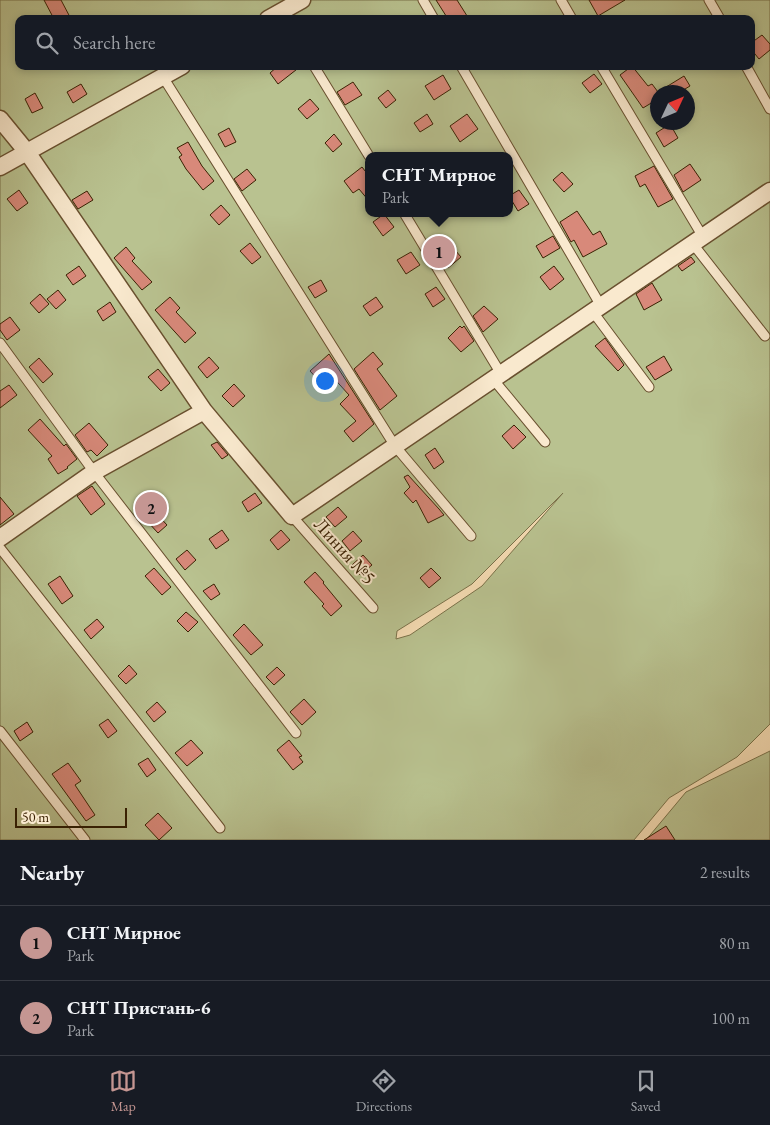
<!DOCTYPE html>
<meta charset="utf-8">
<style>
:root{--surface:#171b24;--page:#242831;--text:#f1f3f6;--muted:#9ea1a6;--line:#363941;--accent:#c59692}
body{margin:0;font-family:"EB Garamond",serif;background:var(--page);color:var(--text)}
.compass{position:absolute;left:650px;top:85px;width:45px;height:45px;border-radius:50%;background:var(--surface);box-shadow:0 2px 8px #0003;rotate:46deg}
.scale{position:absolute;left:15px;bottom:12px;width:112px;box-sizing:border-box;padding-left:5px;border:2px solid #3a2103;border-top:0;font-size:14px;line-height:18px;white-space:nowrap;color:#3a2103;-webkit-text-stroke:4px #f9e9ce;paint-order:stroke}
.you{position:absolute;left:324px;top:380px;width:18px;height:18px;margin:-12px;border:4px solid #fff;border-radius:50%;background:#1a73e8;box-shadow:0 0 0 8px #1a73e833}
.badge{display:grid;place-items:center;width:32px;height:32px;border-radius:50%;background:var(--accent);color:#111;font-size:16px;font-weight:700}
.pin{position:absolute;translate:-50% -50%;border:2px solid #fff;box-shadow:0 1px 5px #0006}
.popup{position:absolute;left:365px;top:152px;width:148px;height:65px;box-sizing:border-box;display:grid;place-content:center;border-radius:10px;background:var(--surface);filter:drop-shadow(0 1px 4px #0005);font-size:16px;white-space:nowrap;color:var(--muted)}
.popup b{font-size:19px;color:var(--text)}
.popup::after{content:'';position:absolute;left:50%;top:100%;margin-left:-10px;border:10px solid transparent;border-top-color:var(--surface)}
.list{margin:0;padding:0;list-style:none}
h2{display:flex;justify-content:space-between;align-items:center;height:65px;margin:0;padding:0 20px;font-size:21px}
h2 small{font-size:16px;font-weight:400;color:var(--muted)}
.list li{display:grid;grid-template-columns:32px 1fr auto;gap:15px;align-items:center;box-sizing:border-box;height:75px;padding:0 20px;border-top:1px solid var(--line)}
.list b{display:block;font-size:19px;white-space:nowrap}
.list p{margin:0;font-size:16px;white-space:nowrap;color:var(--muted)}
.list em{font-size:16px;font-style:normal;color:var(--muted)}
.icon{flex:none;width:28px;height:28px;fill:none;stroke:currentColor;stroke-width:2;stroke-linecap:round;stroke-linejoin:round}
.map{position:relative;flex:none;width:770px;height:840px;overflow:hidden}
.search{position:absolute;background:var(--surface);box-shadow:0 2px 8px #0003;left:15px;right:15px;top:15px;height:55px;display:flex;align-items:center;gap:12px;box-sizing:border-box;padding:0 18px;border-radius:10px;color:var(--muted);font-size:19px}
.sheet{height:215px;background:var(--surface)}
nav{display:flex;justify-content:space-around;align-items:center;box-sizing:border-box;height:70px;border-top:1px solid var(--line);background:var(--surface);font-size:14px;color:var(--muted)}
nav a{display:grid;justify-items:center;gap:2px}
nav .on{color:var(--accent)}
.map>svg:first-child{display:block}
.green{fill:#b9c290;stroke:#7a724a;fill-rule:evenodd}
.building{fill:#d8897a;stroke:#3a2103}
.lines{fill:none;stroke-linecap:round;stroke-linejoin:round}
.lane-casing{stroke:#69502f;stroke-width:11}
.street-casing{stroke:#69502f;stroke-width:19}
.lane{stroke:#f9e9ce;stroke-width:9}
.street{stroke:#f9e9ce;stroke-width:16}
.labels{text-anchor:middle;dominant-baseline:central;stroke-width:4;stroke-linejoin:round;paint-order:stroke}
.street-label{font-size:19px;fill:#3a2103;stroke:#f9e9ce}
</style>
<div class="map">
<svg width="770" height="840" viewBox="0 0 770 840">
<rect width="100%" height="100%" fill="#f6ddb4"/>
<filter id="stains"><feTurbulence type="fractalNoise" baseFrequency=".004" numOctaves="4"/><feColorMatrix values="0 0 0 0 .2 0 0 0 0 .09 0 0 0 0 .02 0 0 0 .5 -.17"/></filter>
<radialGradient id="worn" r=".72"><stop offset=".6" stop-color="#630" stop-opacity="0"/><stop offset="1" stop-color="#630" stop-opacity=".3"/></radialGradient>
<path class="green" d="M0,0H770V724L737,757L669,798L634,840H0ZM19,19H751V66H19ZM658,92H688V122H658ZM369,156H509V213H369ZM563,493L482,586L410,635L396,639L397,631L472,584Z
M770,751V840H646L686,792Z"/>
<path class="building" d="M44,0H61L71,19H54Z
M436,0H457L469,19H448Z
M589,0H625L598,16Z
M762,35L770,44V50L759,59L751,49V43Z
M278,66H301L278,84L270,73Z
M632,66L648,86L652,84L658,92V99L643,108L620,75Z
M594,74L602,84L590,93L582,83Z
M443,75L451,89L434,100L425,86Z
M684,76L690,86L680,92H658Z
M353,82L362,95L345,105L337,92Z
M81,84L87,94L73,103L67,92Z
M388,90L396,100L386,108L378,98Z
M35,93L43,108L32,113L25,99Z
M310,99L319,109L307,119L298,109Z
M427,114L433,124L420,132L414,123Z
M467,114L478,129L460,142L450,126Z
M670,124L678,138L664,147L656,133Z
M229,128L236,142L225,147L218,134Z
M334,134L342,144L333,152L325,143Z
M188,142L202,166L214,181L203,190L186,169L179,157L182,155L177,148Z
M690,164L701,180L683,192L674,175Z
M654,166L673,199L658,207L645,184L640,187L635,176Z
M362,167L369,176V201L359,189L353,193L344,181Z
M247,169L256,180L242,191L234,179Z
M562,172L573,184L564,192L553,180Z
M19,190L28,203L17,211L7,199Z
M519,190L529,204L518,211L509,196Z
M87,191L93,200L78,209L72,200Z
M221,205L230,215L219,225L210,215Z
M577,211L593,235L600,231L607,244L583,257L574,240L571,242L560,222Z
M384,214L394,227L383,236L373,222Z
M553,236L560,248L543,258L536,246Z
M250,243L261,257L252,264L240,251Z
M449,243L461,257L448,268L436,254Z
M126,247L135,258L132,261L152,282L142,290L114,258Z
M411,252L420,265L406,274L397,260Z
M691,257L695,262L682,271L678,266Z
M79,266L86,276L73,285L66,275Z
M554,266L564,279L550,290L540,277Z
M321,280L327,291L315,298L308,287Z
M652,283L662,300L644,310L636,294Z
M436,287L445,299L433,307L425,294Z
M58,290L66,300L56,309L47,299Z
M40,294L49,304L39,313L30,303Z
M170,297L180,308L176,312L196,333L185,343L155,310Z
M376,297L383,307L370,316L363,306Z
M110,302L116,312L103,321L97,311Z
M484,306L498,319L483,332L473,316Z
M10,317L20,330L7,340L0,330V324Z
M460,326L462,328L464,326L474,341L461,352L448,338Z
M605,338L624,365L618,371L595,346Z
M373,352L383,364L377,369L397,396L380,410L354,369Z
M329,354L374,424L353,442L344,431L356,421L340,404L349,395L330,374L321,383L310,371Z
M664,356L672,370L655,380L646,367Z
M209,357L219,368L207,378L198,367Z
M39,358L53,374L43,383L29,367Z
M158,369L170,383L161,391L148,377Z
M234,384L245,396L233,407L222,396Z
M9,385L17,395L0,408V391Z
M40,419L64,446L66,444L77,459L67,467L68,468L58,474L48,459L52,456L28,430Z
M89,423L108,445L97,456L91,450L87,452L75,435Z
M514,425L526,437L513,449L502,436Z
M217,442L228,455L222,459L211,445Z
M435,448L444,462L434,469L425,455Z
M408,475L439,509L444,515L428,523L416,500L413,503L404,493L410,487L404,477Z
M92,486L105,504L91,515L77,496Z
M255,493L262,503L248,512L242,502Z
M0,497L14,514L0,525Z
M338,507L347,517L335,527L326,517Z
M156,513L167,525L158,533L147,521Z
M222,530L229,540L216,549L209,539Z
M281,530L290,540L278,550L270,540Z
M353,531L362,541L350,551L342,541Z
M187,550L196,560L185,570L176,559Z
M363,555L372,565L360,575L352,565Z
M154,568L171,587L162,595L145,576Z
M431,568L441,578L429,588L420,578Z
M315,572L324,582L323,583L342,606L331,616L322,606L324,604L304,582Z
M60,576L73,596L62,604L48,584Z
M214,584L220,594L211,600L203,591Z
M186,612L198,622L188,632L177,621Z
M97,619L104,627L91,639L84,630Z
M244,624L263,645L251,655L233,635Z
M129,665L137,674L126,684L118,676Z
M277,667L285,675L274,685L266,677Z
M304,699L316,712L302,725L290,712Z
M157,702L166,712L154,722L146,712Z
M108,719L117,731L108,738L99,725Z
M27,722L33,732L20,741L14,731Z
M191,740L203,753L187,766L175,753Z
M289,740L302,756L299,757L303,762L293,770L277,750Z
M148,758L156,770L147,777L138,764Z
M68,763L81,781L75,785L95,815L86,821L52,774Z
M158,813L172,828L159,840L145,825Z
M666,826L675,840H644Z"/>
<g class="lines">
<defs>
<path id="lane" d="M423,0L434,19
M561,0L572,19
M709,0L720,19
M314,66L369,156
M461,66L601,306
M601,66L703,237
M746,66L770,109
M163,77L395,446L471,536
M404,213L501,374
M693,244L765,336
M593,312L649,387
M0,343L94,472L296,733
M493,379L545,442
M292,516L373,608
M0,548L220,828
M0,731L85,840"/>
<path id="street" d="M268,19L302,0
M0,119L27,152L204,411
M0,167L182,66
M0,538L94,472L204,411L292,516L770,191"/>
</defs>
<use href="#lane" class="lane-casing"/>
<use href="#street" class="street-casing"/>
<use href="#lane" class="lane"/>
<use href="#street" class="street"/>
</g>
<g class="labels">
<g class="street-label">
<text transform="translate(345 551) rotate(48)">Линия №5</text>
</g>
</g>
<rect width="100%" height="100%" filter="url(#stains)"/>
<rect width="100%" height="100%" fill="url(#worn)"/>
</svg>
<svg class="compass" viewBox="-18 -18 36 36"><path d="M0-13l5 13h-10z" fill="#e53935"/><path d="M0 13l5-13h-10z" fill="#9ea1a6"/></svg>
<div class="scale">50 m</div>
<div class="you"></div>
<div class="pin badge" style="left:439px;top:252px">1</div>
<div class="popup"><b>СНТ Мирное</b>Park</div>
<div class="pin badge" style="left:151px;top:508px">2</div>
<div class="search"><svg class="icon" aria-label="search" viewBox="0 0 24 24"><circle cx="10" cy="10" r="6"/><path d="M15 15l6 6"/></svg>Search here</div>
</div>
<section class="sheet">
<h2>Nearby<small>2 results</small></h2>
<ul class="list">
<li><span class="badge">1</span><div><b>СНТ Мирное</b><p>Park</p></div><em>80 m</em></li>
<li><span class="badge">2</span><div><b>СНТ Пристань-6</b><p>Park</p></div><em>100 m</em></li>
</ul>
</section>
<nav>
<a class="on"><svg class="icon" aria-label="map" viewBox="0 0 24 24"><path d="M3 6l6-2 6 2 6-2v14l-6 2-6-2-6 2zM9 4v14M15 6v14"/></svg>Map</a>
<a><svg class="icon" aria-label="directions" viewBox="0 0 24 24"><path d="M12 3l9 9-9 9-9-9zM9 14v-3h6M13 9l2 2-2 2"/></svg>Directions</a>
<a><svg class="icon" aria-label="saved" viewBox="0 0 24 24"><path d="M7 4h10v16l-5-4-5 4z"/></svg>Saved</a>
</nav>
